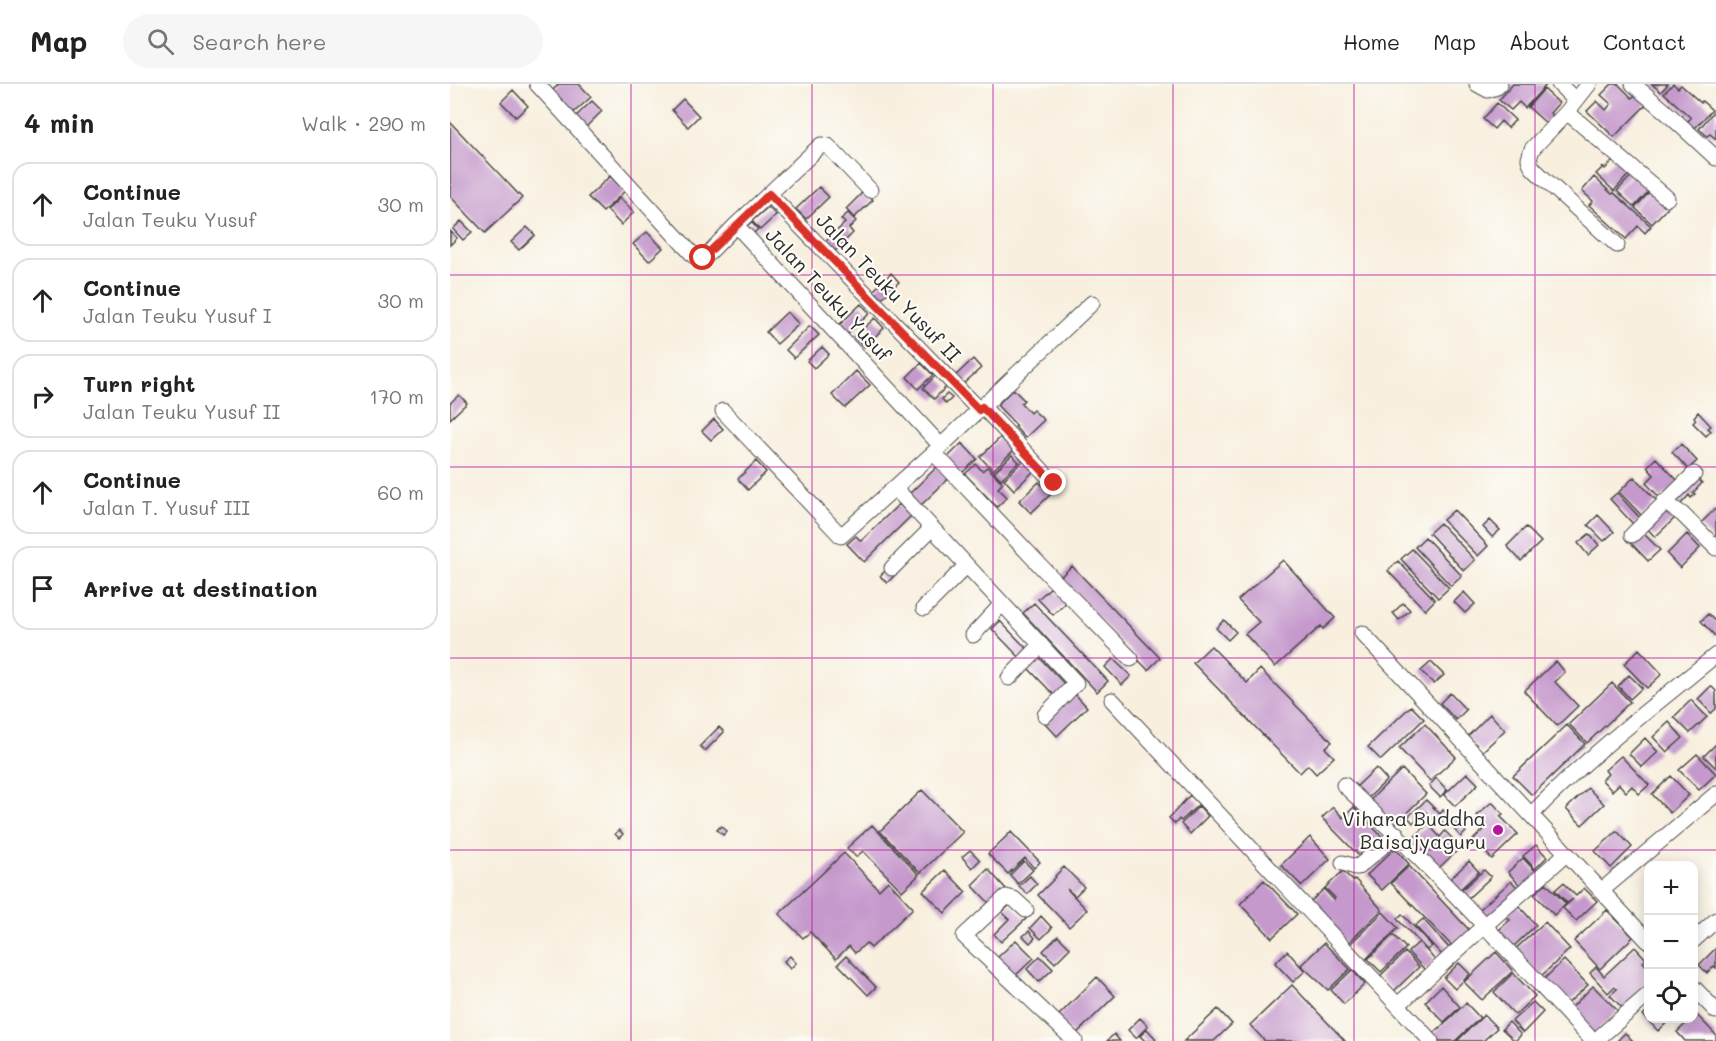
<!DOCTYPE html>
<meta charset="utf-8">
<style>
:root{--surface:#fff;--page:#f6f6f6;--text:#222;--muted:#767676;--line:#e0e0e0}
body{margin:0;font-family:Mali,sans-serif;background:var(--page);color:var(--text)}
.controls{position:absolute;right:18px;bottom:18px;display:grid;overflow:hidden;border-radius:12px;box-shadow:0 3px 15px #0003}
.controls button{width:54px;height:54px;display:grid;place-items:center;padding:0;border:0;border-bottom:2px solid var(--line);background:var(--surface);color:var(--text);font:30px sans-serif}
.stop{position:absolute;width:18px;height:18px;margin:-14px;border:4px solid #d93025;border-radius:50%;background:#fff}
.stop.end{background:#d93025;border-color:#fff;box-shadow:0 2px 6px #0008}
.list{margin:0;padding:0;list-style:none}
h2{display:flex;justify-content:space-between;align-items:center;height:78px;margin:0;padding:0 24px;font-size:26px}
h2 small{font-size:20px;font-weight:400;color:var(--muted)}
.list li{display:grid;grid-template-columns:39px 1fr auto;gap:18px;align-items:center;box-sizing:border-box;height:84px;margin:0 12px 12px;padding:0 12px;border:2px solid var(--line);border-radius:18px}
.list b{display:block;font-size:22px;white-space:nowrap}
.list p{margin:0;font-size:20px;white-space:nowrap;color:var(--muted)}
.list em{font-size:20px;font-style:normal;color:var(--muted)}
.icon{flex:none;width:33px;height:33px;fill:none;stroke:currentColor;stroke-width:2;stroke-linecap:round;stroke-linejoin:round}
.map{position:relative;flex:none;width:1266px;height:957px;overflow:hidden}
header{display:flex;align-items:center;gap:36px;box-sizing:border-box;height:84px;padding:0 30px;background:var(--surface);border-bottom:2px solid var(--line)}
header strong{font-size:28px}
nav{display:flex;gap:33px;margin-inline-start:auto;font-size:21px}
.search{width:420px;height:54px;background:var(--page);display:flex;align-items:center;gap:15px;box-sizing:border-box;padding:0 21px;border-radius:33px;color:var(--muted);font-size:22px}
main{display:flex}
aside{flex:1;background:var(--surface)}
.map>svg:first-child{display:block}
.building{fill:#c599cc}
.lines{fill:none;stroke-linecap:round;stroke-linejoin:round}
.street-casing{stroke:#4a4846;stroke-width:17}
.street{stroke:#fff;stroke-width:15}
.route{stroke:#d93025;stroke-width:8}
.grid{fill:none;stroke:#b5179e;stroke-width:1.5;stroke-opacity:0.55}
.poi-dot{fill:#b5179e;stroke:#fdfcf7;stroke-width:2}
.labels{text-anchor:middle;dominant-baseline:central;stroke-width:4.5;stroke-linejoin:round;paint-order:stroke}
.street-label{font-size:20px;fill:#2b2b2b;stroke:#fdfcf7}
.poi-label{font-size:20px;fill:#2b2b2b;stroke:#fdfcf7;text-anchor:end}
</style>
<header>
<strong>Map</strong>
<div class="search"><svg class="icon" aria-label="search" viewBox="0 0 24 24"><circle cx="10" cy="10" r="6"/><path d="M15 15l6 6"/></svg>Search here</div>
<nav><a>Home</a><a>Map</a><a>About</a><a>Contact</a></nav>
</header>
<main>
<aside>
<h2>4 min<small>Walk · 290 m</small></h2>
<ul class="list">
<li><svg class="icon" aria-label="ahead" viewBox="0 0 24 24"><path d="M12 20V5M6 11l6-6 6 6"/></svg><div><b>Continue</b><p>Jalan Teuku Yusuf</p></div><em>30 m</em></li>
<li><svg class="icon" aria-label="ahead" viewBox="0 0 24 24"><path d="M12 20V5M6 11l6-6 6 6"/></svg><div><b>Continue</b><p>Jalan Teuku Yusuf I</p></div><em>30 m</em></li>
<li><svg class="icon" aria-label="right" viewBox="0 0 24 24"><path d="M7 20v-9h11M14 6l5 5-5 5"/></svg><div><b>Turn right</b><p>Jalan Teuku Yusuf II</p></div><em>170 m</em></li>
<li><svg class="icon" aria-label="ahead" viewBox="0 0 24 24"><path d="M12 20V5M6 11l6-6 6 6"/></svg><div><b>Continue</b><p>Jalan T. Yusuf III</p></div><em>60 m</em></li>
<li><svg class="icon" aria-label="arrive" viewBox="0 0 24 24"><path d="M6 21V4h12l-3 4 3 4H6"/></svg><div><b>Arrive at destination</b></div></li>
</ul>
</aside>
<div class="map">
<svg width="1266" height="957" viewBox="0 0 1266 957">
<rect width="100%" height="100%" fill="#fdfcf7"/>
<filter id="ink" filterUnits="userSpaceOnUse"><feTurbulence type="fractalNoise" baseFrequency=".0167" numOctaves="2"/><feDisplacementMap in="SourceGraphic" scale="12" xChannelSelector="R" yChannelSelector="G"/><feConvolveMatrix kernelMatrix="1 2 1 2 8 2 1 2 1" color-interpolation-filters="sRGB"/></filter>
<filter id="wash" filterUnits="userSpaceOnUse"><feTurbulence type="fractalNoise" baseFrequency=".008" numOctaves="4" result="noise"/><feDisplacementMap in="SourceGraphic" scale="24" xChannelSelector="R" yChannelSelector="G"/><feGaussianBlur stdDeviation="1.35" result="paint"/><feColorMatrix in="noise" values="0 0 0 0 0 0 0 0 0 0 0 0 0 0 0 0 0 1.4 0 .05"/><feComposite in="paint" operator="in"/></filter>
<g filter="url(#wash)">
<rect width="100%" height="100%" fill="#f8efde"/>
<g id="blocks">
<path class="building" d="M109,0H129L141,13L121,31L100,9Z
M1063,0H1097L1075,24L1069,18L1061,26L1049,16Z
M1162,0H1168L1182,14L1187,9L1198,19L1164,53L1137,27L1147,17L1156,26L1161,20L1151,11Z
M1202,0H1218L1211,8Z
M1223,0L1228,4L1231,1L1251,19L1252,17L1262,26L1244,45L1237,38L1241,34L1214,9Z
M1094,5L1109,19L1100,29L1104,33L1097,40L1078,23Z
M63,6L78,22L66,33L51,18Z
M233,15L249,32L238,43L222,26Z
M142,17L152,27L133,46L123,35Z
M1047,19L1065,36L1058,44L1051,37L1044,45L1033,35Z
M1264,27L1266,29V55L1260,50L1257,52L1249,45Z
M0,38L72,114L35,149L0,112Z
M1166,74L1181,88L1164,107L1146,90L1153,83L1155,85Z
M1184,89L1201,105L1184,123L1167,107Z
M160,92L175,107L153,128L138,113Z
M1144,93L1162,110L1164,109L1201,142L1195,149L1188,142L1176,155L1139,121L1143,117L1132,107Z
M369,103L379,113L356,135L346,125Z
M1203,104L1220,121L1202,140L1185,124Z
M414,107L423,116L404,134L396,125Z
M170,114L184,128L171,141L157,126Z
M318,123L326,131L310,146L302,137Z
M398,129L406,137L399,144L403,149L383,169L374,159L395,139L391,135Z
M11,137L22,148L13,156L3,145Z
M301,138L308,145L300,153L293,146Z
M77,143L85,151L69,166L61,158Z
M0,147L7,154L0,161Z
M197,148L213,164L199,177L183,160Z
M441,189L449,198L429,217L421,209Z
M411,220L420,229L395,253L386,244Z
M337,228L349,240L327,260L316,248Z
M425,234L434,244L414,263L404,253Z
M360,242L369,251L344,274L336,266Z
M372,263L379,270L364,284L357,277Z
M523,275L531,284L512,301L504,293Z
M471,279L483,291L468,305L457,293Z
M406,287L420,301L395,324L382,311Z
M486,291L497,302L484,315L473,304Z
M563,305L574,316L571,319L580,329L583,326L594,336L575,354L565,343L567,342L547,321Z
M497,310L502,314L496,320L492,315Z
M9,311L17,319L0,335V319Z
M1248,328L1261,342L1258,344L1261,347L1256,352L1243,339L1246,336L1244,333Z
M264,335L273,345L261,356L252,347Z
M552,352L565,365L543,386L530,373Z
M512,359L527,375L511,390L496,375Z
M1231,360L1247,377L1238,385L1222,368Z
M562,371L569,378L551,395L544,388Z
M1206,374L1229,398L1211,415L1196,399L1204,391L1197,383Z
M574,376L585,386L564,406L554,395Z
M306,377L316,388L298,406L288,395Z
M526,380L532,387L537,383L553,399L548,404L557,413L547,423L515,390Z
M488,382L500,393L468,424L457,412Z
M1245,392L1252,399L1243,409L1245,410L1241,414L1239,411L1229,422L1222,414Z
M1184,393L1207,417L1192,432L1169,408Z
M589,398L601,410L581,429L569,417Z
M1167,409L1191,435L1184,441L1160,415Z
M449,420L461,432L414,478L397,460L406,452L411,457Z
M1215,423L1225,434L1205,453L1195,442Z
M1266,424V459L1249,441Z
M1004,426L1038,462L1028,472L993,436Z
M1148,431L1164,448L1154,457L1138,441Z
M1040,436L1050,446L1042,453L1033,443Z
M990,439L1025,476L1014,487L979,449Z
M1076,443L1091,458L1071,477L1057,462Z
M1192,448L1210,466L1198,477L1181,459Z
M1139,450L1149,461L1138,471L1128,459Z
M1237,450L1250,464L1230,484L1217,470Z
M975,453L1012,492L1001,502L965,463Z
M962,465L999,504L988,514L951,475Z
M833,476L885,534L873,545L871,542L825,583L795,550L809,538L788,516Z
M948,477L985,516L975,526L938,487Z
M442,480L449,487L437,499L430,492Z
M622,482L710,574L698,586L609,494Z
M601,503L616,519L603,531L588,515Z
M1014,508L1025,520L1015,529L1004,518Z
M584,519L658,597L647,608L573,529Z
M953,519L960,526L949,536L943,529Z
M1258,530L1266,538V553L1251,537Z
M774,536L786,548L778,556L766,544Z
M550,537L581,569L573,577L542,545Z
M761,562L797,599L810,585L882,658L875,664L884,673L866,690L858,681L850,689L743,579Z
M1189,565L1212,590L1197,604L1174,580Z
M588,572L619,605L608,615L577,583Z
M663,575L681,592L672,601L655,583Z
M1106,577L1115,588L1105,598L1128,622L1107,642L1074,607Z
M981,578L994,591L984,600L971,587Z
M1179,591L1192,604L1180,615L1168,602Z
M1162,599L1180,618L1137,659L1119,640Z
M1261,602L1266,607V625L1261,629L1248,615Z
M1000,609L1016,626L1006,636L990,619Z
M625,610L637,623L607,652L595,639Z
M1241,616L1257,633L1240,649L1224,633Z
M961,622L974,635L931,676L918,663Z
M1040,630L1055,646L1032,668L1017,653Z
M1219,638L1233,654L1217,668L1203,653Z
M975,640L1006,673L980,697L949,664Z
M1117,641L1135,660L1082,711L1063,692Z
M269,643L274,648L255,667L250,662Z
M1195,654L1208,668L1192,683L1179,670Z
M1266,660V684L1254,672Z
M1247,670L1266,690L1249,706L1229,686Z
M1171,672L1199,701L1189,710L1182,702L1176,708L1169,700L1162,707L1152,696L1158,690L1155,686Z
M926,684L937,696L916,716L905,704Z
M952,685L976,710L943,742L919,717Z
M1017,689L1028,700L1005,722L994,711Z
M1221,692L1239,711L1220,729L1202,710Z
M986,694L997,706L990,713L979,702Z
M1138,704L1154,720L1132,741L1116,725Z
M472,706L513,748L470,789L430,747Z
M740,711L749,720L731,737L729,735L725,740L719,734Z
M976,716L990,730L993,726L1004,738L998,744L986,732L983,735L975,727L963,739L958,733Z
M1042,718L1053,730L1050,732L1068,750L1042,775L1023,756L1037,742L1027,731Z
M749,722L758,732L740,750L731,740Z
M883,723L893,734L904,723L934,755L912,775L872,734Z
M1008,739L1016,748L1011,753L1003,744Z
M978,740L990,753L995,747L1011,763L988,785L959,758Z
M422,741L469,791L452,807L413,767L406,773L397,764Z
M271,742L277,747L273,751L267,746Z
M169,746L173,750L169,754L165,750Z
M1167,747L1182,763L1161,784L1145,767Z
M561,748L590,778L584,784L575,774L558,790L538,770Z
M860,753L880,775L852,802L831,781Z
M1086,761L1097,773L1085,785L1073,772Z
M945,764L959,780L932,806L917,791Z
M520,766L530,776L522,784L512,773Z
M394,769L429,806L438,797L463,824L421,864L416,859L405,869L399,862L386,875L360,848L353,854L329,830Z
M1073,774L1089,791L1074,806L1058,788Z
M574,777L583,786L568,800L560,791Z
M1019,777L1029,788L1006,809L996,799Z
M959,782L1021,848L1004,864L941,799Z
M614,783L634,803L625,812L617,805L637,826L619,843L588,811L606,793L605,792Z
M538,785L556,805L540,820L522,801Z
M495,786L516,808L495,829L473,807Z
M1034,786L1041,793L1015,817L1008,809Z
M893,787L903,797L905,795L932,826L897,860L858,820L874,805L884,816L885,814L875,804Z
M580,792L587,800L577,810L569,802Z
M814,796L847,830L822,854L790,820Z
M1061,797L1070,806L1038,836L1029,826Z
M1096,799L1116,820L1104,831L1084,810Z
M1113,799L1126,812L1134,804L1147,817L1126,837L1113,824L1123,815L1117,819L1105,806Z
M561,820L576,835L551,858L544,850L559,835L552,828Z
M1067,820L1086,841L1063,863L1048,847L1060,836L1055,831Z
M1157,826L1183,853L1150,885L1124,857Z
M933,828L948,844L914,877L899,861Z
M952,830L982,862L977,866L947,835Z
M591,832L602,844L591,855L580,844Z
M973,835L1000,865L993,872L965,842Z
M1095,838L1120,865L1089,894L1063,867Z
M579,847L585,854L580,859L573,852Z
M943,851L956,864L931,888L918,875Z
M608,852L620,864L605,879L593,867Z
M566,856L584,874L565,892L547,874Z
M969,858L985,876L975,886L958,868Z
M874,859L900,885L878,906L851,881Z
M1185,863L1196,875L1193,878L1198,884V905L1175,927L1160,911L1167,905L1164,903L1158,909L1140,889L1146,883L1154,892Z
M1266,864V884L1264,882L1257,889L1249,881Z
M837,867L855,887L843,898L825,879Z
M955,868L969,883L944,907L929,893Z
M1046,868L1063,887L1032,916L1014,898Z
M340,872L346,879L340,885L334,877Z
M396,872L426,903L418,911L388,880Z
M590,872L603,885L589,898L577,885Z
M1114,876L1138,901L1116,921L1093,896Z
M1009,879L1020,890L1005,905L994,894Z
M902,886L915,900L894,920L881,906Z
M1063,889L1085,912L1065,931L1044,908Z
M647,893L665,912L624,952L606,934Z
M842,901L895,957H815L800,941Z
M991,902L1010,923L994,938L975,918Z
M1143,902L1168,927L1143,951L1119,926Z
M1083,918L1093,928L1073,949L1062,937Z
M1016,919L1030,934L1005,957H989L983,950Z
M768,925L782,940L764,957H734Z
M1198,926V934H1222L1208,947L1193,931Z
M1246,930L1266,951V957H1235L1227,948L1242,934H1244Z
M1034,931L1047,944L1033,957H1007Z
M690,934L698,942L686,954L678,946Z
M1059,938L1071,951L1065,957L1052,945Z
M697,945L706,955L704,957H695L690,952Z
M1175,949L1183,957H1167Z
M664,950L670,957H657Z"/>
</g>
</g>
<g filter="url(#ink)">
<use href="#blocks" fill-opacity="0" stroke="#4a4846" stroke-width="1.5"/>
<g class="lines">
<defs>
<path id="street" d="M87,0L244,172L250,175L257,171L286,141L491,362
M1027,0L1038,6L1047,3L1050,0
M1109,0L1125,16
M1139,0L1117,28L1082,65L1079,75L1082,83L1092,93L1167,161
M1183,0L1216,28L1266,74
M1117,28L1217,114
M319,110L529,326
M286,141L371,61L378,62L420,106
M533,323L604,399
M273,327L391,452L491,362L642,219
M484,369L602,494L681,575
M445,404L626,599L595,631
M1214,418L1232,430L1266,464
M1182,451L1244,390
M442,484L482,444
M474,524L516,482
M912,549L1198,857
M523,551L552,520
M559,594L591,561
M662,616L981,957
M894,701C981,782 1061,870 1143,957
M1081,731C1138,672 1203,622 1266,571
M893,779L905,783H908L947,750
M1151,807L1266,710
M576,826L564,815L556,813L514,852L625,957
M1244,856L1266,836
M1244,904L1266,927
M948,921L1035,841L1116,770
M1145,957L1198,911"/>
</defs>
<use href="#street" class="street-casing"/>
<use href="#street" class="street"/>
</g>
</g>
<g class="lines" filter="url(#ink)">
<path class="route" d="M253,174L319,110L529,326L532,323L604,399"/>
</g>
<path class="grid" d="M181,0V957M362,0V957M543,0V957M723,0V957M904,0V957M1085,0V957M0,191H1266M0,383H1266M0,574H1266M0,766H1266"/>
<circle class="poi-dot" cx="1048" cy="746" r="6"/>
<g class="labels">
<g class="street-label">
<text transform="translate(439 203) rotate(46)">Jalan Teuku Yusuf II</text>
<text transform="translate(379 210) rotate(47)">Jalan Teuku Yusuf</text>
</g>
<g class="poi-label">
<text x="1036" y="734">Vihara Buddha<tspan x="1036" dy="23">Baisajyaguru</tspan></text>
</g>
</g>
</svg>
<div class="controls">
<button>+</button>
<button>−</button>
<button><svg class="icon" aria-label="locate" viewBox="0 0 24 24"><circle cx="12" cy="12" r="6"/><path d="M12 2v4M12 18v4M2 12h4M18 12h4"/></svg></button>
</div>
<div class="stop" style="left:253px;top:174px"></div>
<div class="stop end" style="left:604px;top:399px"></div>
</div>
</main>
